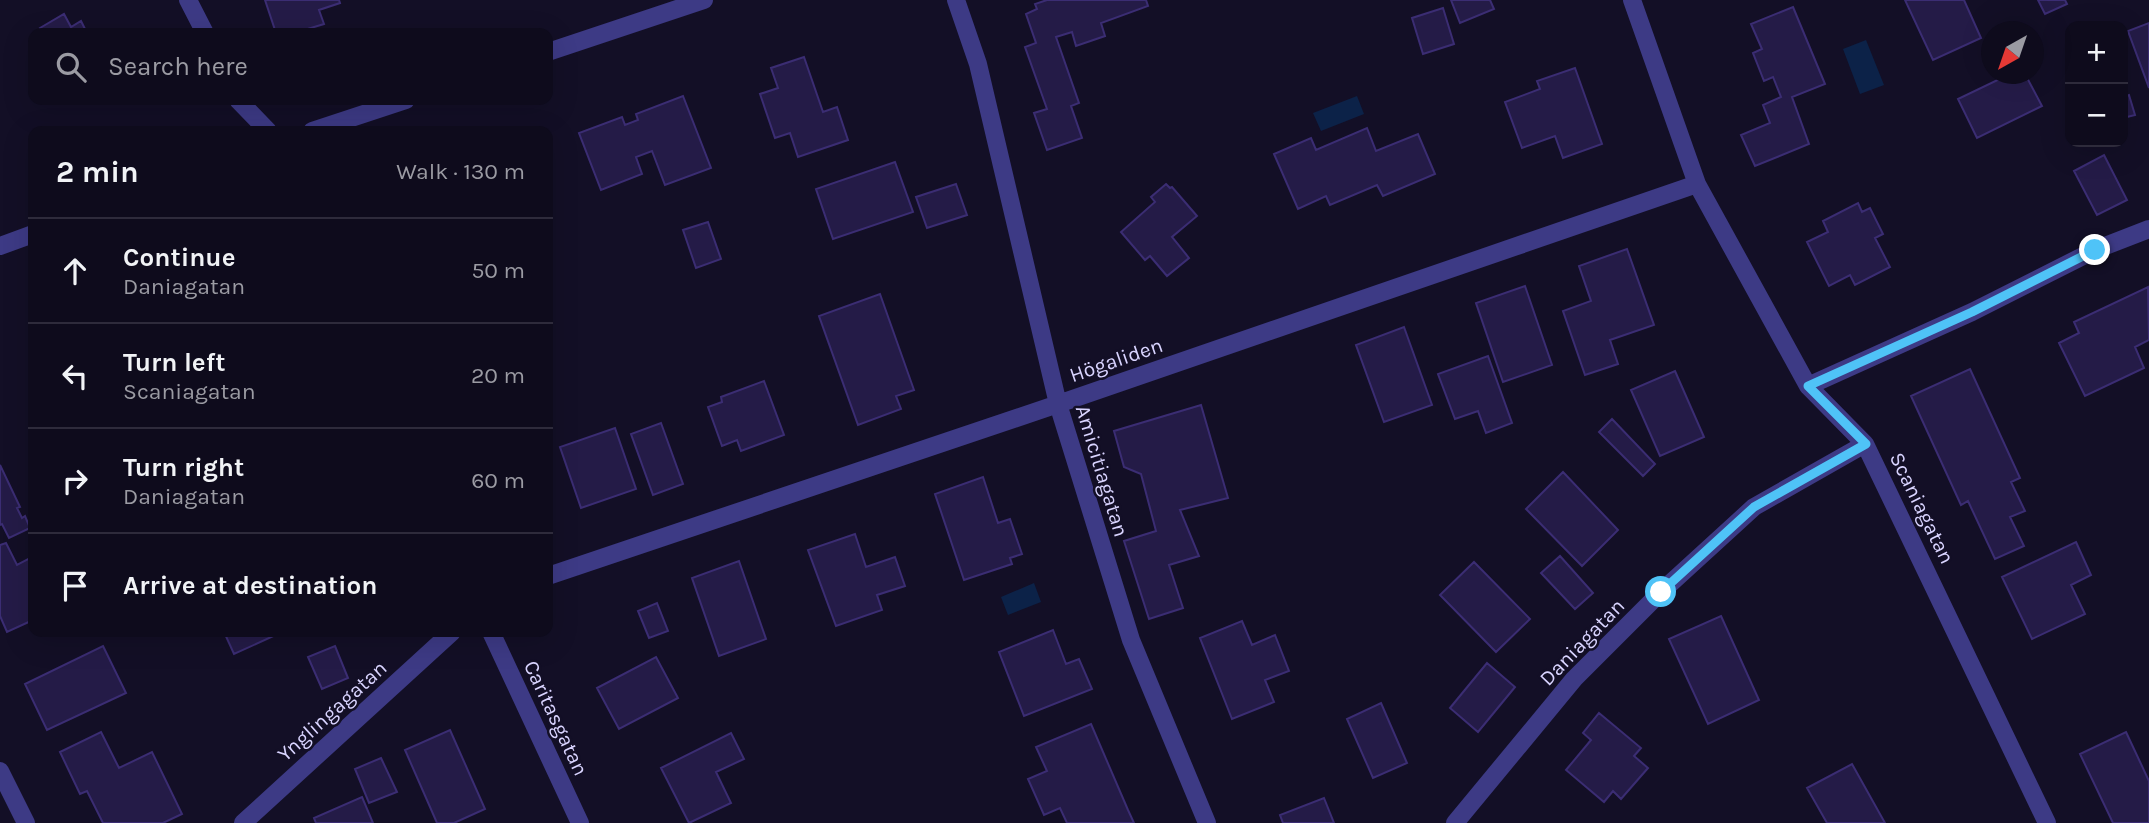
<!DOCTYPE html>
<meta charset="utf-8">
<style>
:root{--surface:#0e0b1c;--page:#171425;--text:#f1f3f6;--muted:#9b9ba3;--line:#2e2b3b}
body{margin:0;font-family:Karla,sans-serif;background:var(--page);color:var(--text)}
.controls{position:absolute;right:21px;top:21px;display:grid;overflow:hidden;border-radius:14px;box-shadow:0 7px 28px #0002}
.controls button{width:63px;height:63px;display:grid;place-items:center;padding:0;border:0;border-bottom:2px solid var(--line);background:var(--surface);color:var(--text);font:35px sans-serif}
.compass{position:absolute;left:1981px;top:21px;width:63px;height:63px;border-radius:50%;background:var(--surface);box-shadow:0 7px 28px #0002;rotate:220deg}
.stop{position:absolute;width:21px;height:21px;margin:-16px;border:5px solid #4fc3f7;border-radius:50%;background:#fff}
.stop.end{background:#4fc3f7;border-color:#fff;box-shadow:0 2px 7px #0008}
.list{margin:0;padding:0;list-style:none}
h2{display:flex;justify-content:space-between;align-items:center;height:91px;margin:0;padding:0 28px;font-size:30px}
h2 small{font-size:23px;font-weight:400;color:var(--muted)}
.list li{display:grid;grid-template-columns:46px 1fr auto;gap:21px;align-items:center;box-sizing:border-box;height:105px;padding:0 28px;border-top:2px solid var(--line)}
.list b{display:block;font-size:26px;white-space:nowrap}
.list p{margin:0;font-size:23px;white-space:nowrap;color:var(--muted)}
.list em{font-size:23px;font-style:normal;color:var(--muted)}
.icon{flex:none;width:38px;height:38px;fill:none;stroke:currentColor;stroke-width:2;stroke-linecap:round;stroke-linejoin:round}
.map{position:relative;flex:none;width:2149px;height:823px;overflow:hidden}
.search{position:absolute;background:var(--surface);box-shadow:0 7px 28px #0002;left:28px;top:28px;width:525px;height:77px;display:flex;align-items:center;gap:18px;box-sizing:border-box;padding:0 24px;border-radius:14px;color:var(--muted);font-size:26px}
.panel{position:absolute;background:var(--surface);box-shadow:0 7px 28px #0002;left:28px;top:126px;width:525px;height:511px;border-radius:14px}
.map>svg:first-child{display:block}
.water{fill:#0c2248}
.building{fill:#241b47;stroke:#3b2d73;stroke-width:2}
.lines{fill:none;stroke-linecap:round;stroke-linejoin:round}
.minor{stroke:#3d3a85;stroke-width:18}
.route{stroke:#4fc3f7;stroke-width:9}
.labels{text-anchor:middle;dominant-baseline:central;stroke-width:5;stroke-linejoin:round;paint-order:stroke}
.street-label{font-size:21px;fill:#d9d4ff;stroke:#130f26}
</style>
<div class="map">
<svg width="2149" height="823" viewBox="0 0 2149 823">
<rect width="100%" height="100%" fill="#130f26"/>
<path class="water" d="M1866,40L1884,85L1860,94L1843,49Z
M1357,96L1364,114L1321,131L1313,113Z
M1034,583L1041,602L1008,615L1001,597Z"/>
<path class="building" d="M265,0H339L340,3L319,10L324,24L304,30L306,33H276Z
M1047,0H1146L1148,6L1101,23L1105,36L1076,46L1072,32L1056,37L1079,103L1071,106L1082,138L1047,150L1034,113L1047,109L1025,47L1036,43L1026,14L1037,9L1035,4Z
M1451,0H1490L1494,9L1460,23Z
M1905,0H1964L1981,38L1933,60Z
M2038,0H2065L2067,4L2045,14Z
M1793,7L1825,84L1792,97L1809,144L1755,166L1741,135L1770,123L1763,105L1781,97L1773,77L1764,81L1753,53L1762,49L1751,24Z
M1443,8L1454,44L1423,54L1412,18Z
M64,14L71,27L81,21L87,33H43L40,28Z
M2149,23V88L2128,31Z
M804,57L823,112L837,107L848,140L798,157L790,133L775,138L760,94L778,88L771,68Z
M1575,68L1602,144L1563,158L1555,136L1522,148L1505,102L1540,89L1537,81Z
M2010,74H2025L2042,106L1977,138L1958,99Z
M2129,95L2135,115L2123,118V97Z
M683,96L711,168L665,185L652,151L636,157L642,174L601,190L579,133L622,117L625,125L638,120L636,114Z
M1367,128L1376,151L1418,134L1435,174L1383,196L1377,185L1330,205L1326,196L1298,209L1274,154L1311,138L1316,150Z
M2104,155L2127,200L2097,215L2074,171Z
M895,162L913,212L833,239L816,189Z
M956,184L967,215L927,228L916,197Z
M1166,184L1170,188L1172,187L1197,216L1172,237L1189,258L1167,276L1150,256L1145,260L1121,232L1155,202L1151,197Z
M1858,203L1862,212L1870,208L1883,234L1875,238L1890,267L1855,285L1850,275L1829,286L1807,242L1828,232L1823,221Z
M708,222L721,259L696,268L683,230Z
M1627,249L1654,325L1610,340L1618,364L1585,375L1563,311L1591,301L1579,266Z
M1525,286L1552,365L1503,382L1476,303Z
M2148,287L2149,340L2135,347L2144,368L2085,396L2059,343L2079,333L2074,322Z
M880,294L914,390L896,396L901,409L858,425L819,316Z
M1404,327L1432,405L1384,422L1356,345Z
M1488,356L1512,423L1486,433L1478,411L1455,419L1438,374Z
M1970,369L2020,478L2011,482L2025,511L2010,517L2024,546L1995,559L1968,501L1961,505L1911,396Z
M1675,371L1704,437L1660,456L1631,390Z
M764,381L784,435L741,451L737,440L722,446L708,407L722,402L721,397Z
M1201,405L1228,498L1180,510L1199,556L1169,565L1183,608L1149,619L1124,541L1156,531L1141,474L1124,467L1114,431Z
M1612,419L1655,464L1643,476L1599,432Z
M661,423L683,484L653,495L631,434Z
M615,428L636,489L581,508L560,447Z
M0,465L20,507L17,508L22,518L25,516L30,528L9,538L2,524L0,525Z
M1563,472L1618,530L1582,566L1526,509Z
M983,477L998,523L1010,519L1022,554L1010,558L1012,564L964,580L935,494Z
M855,534L866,567L895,557L905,586L877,595L882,610L836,626L808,550Z
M2076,542L2091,575L2071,585L2085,614L2032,639L2002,577Z
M6,543L17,565L30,558L33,564V620L7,632L0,616V545Z
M1560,556L1593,593L1575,609L1541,573Z
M739,561L766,639L719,656L692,578Z
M1474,562L1530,619L1496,652L1440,595Z
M657,603L668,631L649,638L638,611Z
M1721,616L1759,700L1708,724L1669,639Z
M1242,621L1252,645L1275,635L1289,671L1265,680L1274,702L1232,719L1200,638Z
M1053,630L1066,664L1079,659L1092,689L1024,716L999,652Z
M224,632H276L278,634L234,654Z
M103,646L126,693L47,730L25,684Z
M335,646L348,678L322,689L308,657Z
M656,657L678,698L619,729L597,688Z
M1487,663L1515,687L1478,732L1450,708Z
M1381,703L1407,763L1373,778L1347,719Z
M1599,713L1641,748L1634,756L1648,768L1621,799L1613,791L1604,802L1566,770L1591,740L1583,733Z
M1091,724L1128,810L1134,823H1067L1060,808L1044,815L1028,779L1047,771L1036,747Z
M450,730L485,809L454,823H437L405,750Z
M101,732L119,768L152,752L182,814L163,823H103L87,791L80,794L60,752Z
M2126,732L2149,781V823H2113L2080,754Z
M731,733L744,759L716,772L731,803L689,823L661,768Z
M381,758L397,792L369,803L355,769Z
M1852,764L1885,823H1827L1807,788Z
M362,797L373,823H316L314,818Z
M1324,798L1334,823H1283L1280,815Z"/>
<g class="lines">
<path class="minor" d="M188,0L205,33
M956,0L978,64L1058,404L1131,640L1207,823
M1632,0L1697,184L1808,386L1865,444L2047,823
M548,52L704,0
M238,100L268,131
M312,131L406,100
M0,246L33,234
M1808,386L1972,312L2095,250L2149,229
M548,576L1058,404L1697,184
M491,632L580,823
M0,771L26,823
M243,823L452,632
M1455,823L1574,679L1661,592L1754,507L1865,444"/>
</g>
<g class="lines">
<path class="route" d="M1661,592L1754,507L1866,444L1808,386L1972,312L2095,250"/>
</g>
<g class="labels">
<g class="street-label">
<text transform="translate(1116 360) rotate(-19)">Högaliden</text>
<text transform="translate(1102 471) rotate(73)">Amicitiagatan</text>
<text transform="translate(1922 508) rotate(64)">Scaniagatan</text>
<text transform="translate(1582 642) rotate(-46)">Daniagatan</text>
<text transform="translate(332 711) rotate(-42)">Ynglingagatan</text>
<text transform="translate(556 718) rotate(65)">Caritasgatan</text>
</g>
</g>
</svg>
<div class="controls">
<button>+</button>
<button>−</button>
</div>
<svg class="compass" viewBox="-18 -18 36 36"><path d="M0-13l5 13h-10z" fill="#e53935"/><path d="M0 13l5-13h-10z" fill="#9b9ba3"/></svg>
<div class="stop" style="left:1661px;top:592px"></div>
<div class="stop end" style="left:2095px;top:250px"></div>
<div class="search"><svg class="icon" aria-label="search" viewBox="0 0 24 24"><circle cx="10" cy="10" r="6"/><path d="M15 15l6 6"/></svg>Search here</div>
<section class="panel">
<h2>2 min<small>Walk · 130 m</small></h2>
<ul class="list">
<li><svg class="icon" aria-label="ahead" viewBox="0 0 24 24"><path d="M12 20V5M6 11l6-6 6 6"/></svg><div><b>Continue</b><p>Daniagatan</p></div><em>50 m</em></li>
<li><svg class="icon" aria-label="left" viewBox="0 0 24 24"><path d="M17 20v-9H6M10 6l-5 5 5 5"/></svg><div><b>Turn left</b><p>Scaniagatan</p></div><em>20 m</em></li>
<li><svg class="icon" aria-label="right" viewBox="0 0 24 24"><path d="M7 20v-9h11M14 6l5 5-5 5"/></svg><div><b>Turn right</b><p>Daniagatan</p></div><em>60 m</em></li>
<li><svg class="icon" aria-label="arrive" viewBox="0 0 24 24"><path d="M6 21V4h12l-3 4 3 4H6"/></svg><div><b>Arrive at destination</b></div></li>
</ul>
</section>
</div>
